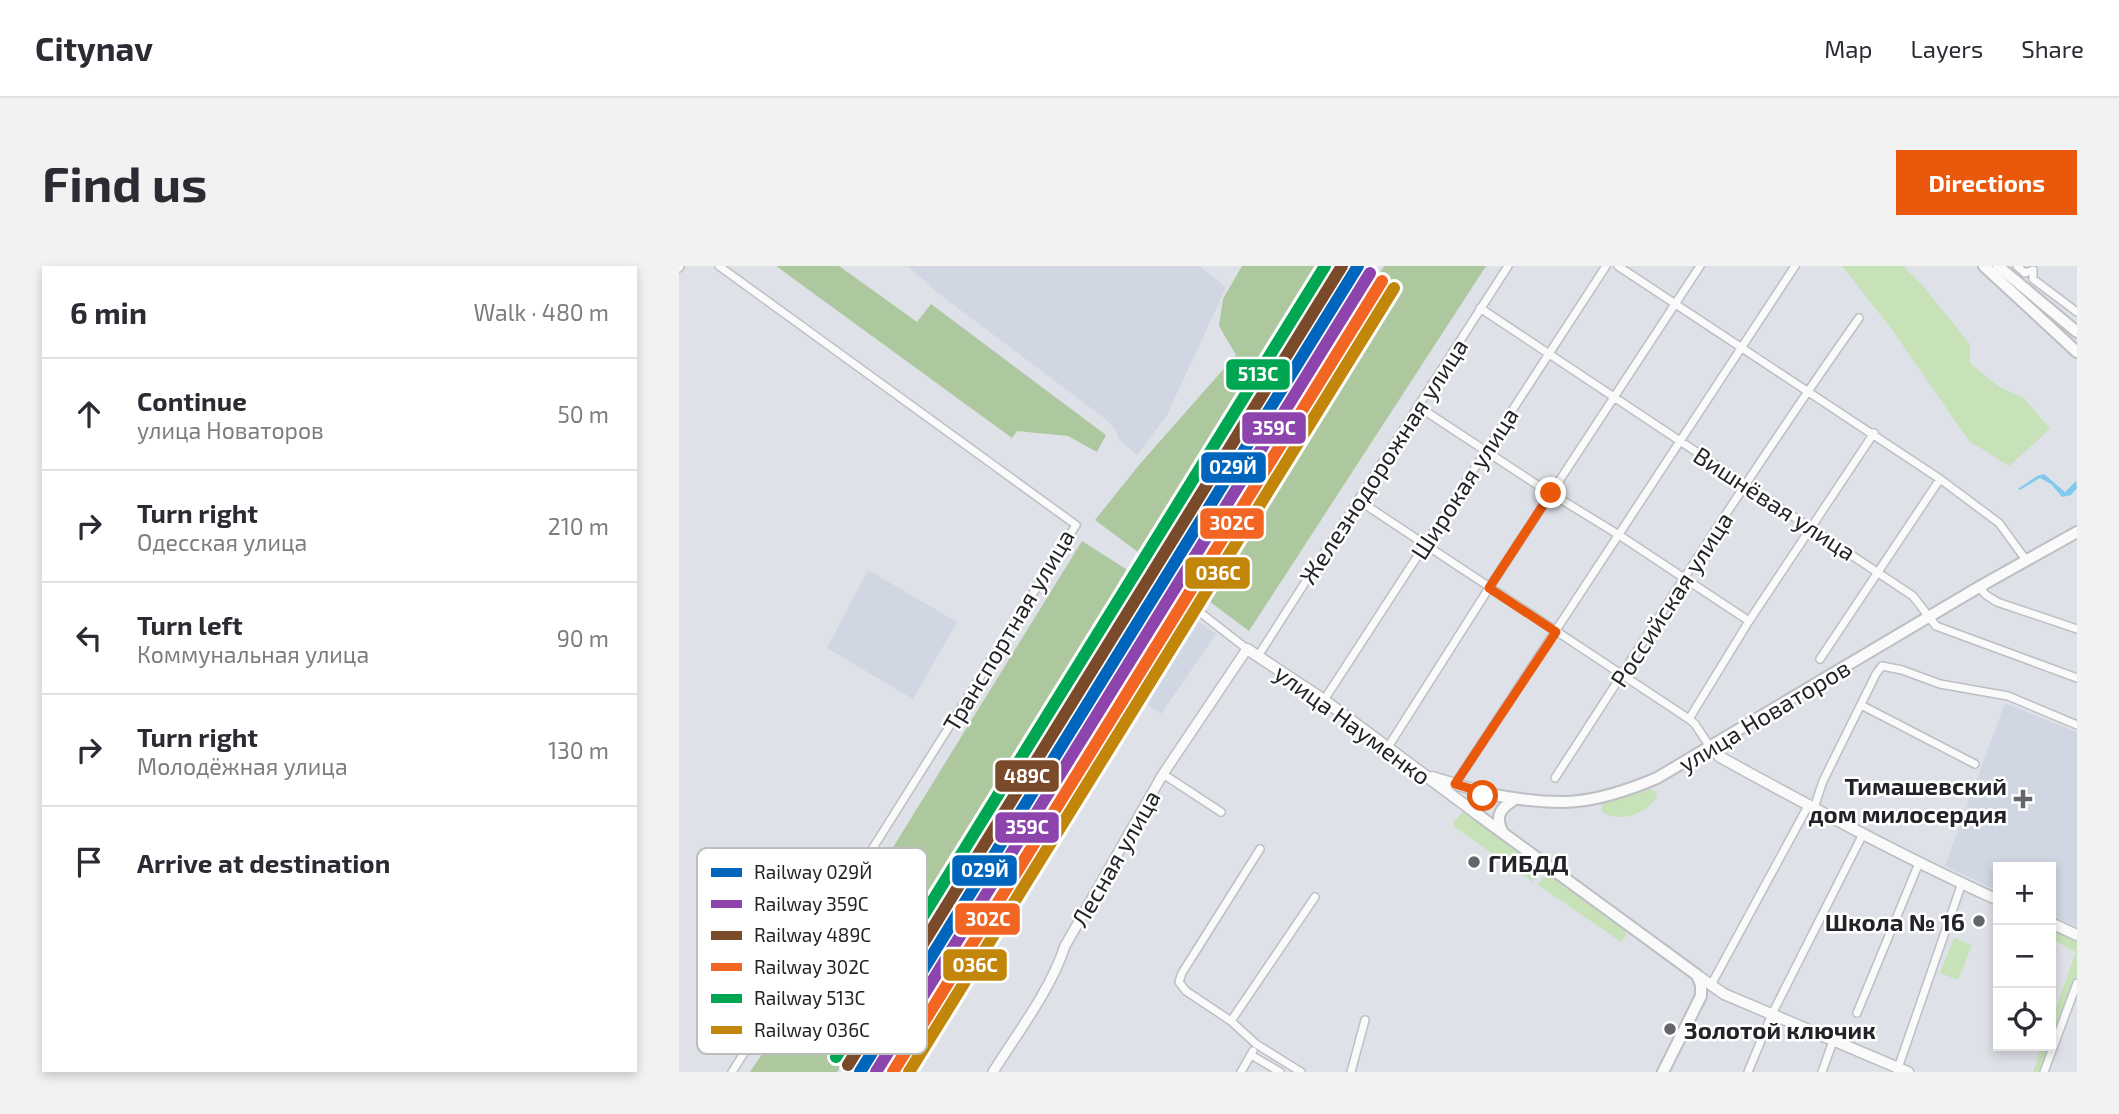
<!DOCTYPE html>
<meta charset="utf-8">
<style>
:root{--surface:#fff;--page:#f2f2f3;--text:#2b2b33;--muted:#7c7c81;--line:#e1e1e2;--accent:#ea580c}
body{margin:0;font-family:"Exo 2",sans-serif;background:var(--page);color:var(--text)}
.controls{position:absolute;right:21px;bottom:21px;display:grid;overflow:hidden;border-radius:0px;box-shadow:0 4px 10px #0003}
.controls button{width:63px;height:63px;display:grid;place-items:center;padding:0;border:0;border-bottom:2px solid var(--line);background:var(--surface);color:var(--text);font:35px sans-serif}
.stop{position:absolute;width:21px;height:21px;margin:-16px;border:5px solid #ea580c;border-radius:50%;background:#fff}
.stop.end{background:#ea580c;border-color:#fff;box-shadow:0 2px 7px #0008}
.list{margin:0;padding:0;list-style:none}
h2{display:flex;justify-content:space-between;align-items:center;height:91px;margin:0;padding:0 28px;font-size:30px}
h2 small{font-size:23px;font-weight:400;color:var(--muted)}
.list li{display:grid;grid-template-columns:46px 1fr auto;gap:21px;align-items:center;box-sizing:border-box;height:112px;padding:0 28px;border-top:2px solid var(--line)}
.list b{display:block;font-size:26px;white-space:nowrap}
.list p{margin:0;font-size:23px;white-space:nowrap;color:var(--muted)}
.list em{font-size:23px;font-style:normal;color:var(--muted)}
.icon{flex:none;width:38px;height:38px;fill:none;stroke:currentColor;stroke-width:2;stroke-linecap:round;stroke-linejoin:round}
.map{position:relative;flex:none;width:1398px;height:806px;overflow:hidden;border-radius:0px}
header{display:flex;align-items:center;gap:42px;box-sizing:border-box;height:98px;padding:0 35px;background:var(--surface);border-bottom:2px solid var(--line)}
header strong{font-size:33px}
nav{display:flex;gap:38px;margin-inline-start:auto;font-size:24px}
.intro{display:flex;align-items:center;justify-content:space-between;box-sizing:border-box;height:168px;padding:0 42px}
h1{margin:0;font-size:49px}
.button{padding:18px 32px;border-radius:0px;background:var(--accent);color:#fff;font-size:24px;font-weight:700}
main{display:flex;gap:42px;padding:0 42px}
aside{flex:1;background:var(--surface);border-radius:0px;box-shadow:0 4px 10px #0003}
.map>svg:first-child{display:block}
.built{fill:#d0d6e2}
.green{fill:#c7e2b9}
.forest{fill:#adc79e}
.water{fill:#82c9ee}
.lines{fill:none;stroke-linecap:round;stroke-linejoin:round}
.minor-casing{stroke:#bcbfc3;stroke-width:10}
.tertiary-casing{stroke:#bcbfc3;stroke-width:12}
.secondary-casing{stroke:#bcbfc3;stroke-width:13}
.primary-casing{stroke:#bcbfc3;stroke-width:14}
.minor{stroke:#fafafb;stroke-width:7}
.tertiary{stroke:#fafafb;stroke-width:9}
.secondary{stroke:#fafafb;stroke-width:10}
.primary{stroke:#fafafb;stroke-width:10}
.rail-1-casing{stroke:#fff;stroke-width:18}
.rail-2-casing{stroke:#fff;stroke-width:18}
.rail-3-casing{stroke:#fff;stroke-width:18}
.rail-4-casing{stroke:#fff;stroke-width:18}
.rail-5-casing{stroke:#fff;stroke-width:18}
.rail-6-casing{stroke:#fff;stroke-width:18}
.rail-1{stroke:#0065bd;stroke-width:12}
.rail-2{stroke:#8e44ad;stroke-width:12}
.rail-3{stroke:#7a4b2a;stroke-width:12}
.rail-4{stroke:#f26522;stroke-width:12}
.rail-5{stroke:#00a651;stroke-width:12}
.rail-6{stroke:#c2860a;stroke-width:12}
.route{stroke:#ea580c;stroke-width:9}
.poi-dot{fill:#64666b;stroke:#fff;stroke-width:2.5}
.labels{text-anchor:middle;dominant-baseline:central;stroke-width:5;stroke-linejoin:round;paint-order:stroke}
.street-label{font-size:24px;fill:#222428;stroke:#fff}
.poi-label{font-size:24px;font-weight:bold;fill:#222428;stroke:#fff;text-anchor:end}
.key{fill:#fff;stroke:#bdbdbe;stroke-width:2}
.key-label{font-size:19px;fill:#222428}
.line-badge{stroke:#fff;stroke-width:2.5}
.badge-label{font-size:19px;text-anchor:middle;font-weight:bold;fill:#fff}
</style>
<header>
<strong>Citynav</strong>
<nav><a>Map</a><a>Layers</a><a>Share</a></nav>
</header>
<div class="intro"><h1>Find us</h1><a class="button">Directions</a></div>
<main>
<aside>
<h2>6 min<small>Walk · 480 m</small></h2>
<ul class="list">
<li><svg class="icon" aria-label="ahead" viewBox="0 0 24 24"><path d="M12 20V5M6 11l6-6 6 6"/></svg><div><b>Continue</b><p>улица Новаторов</p></div><em>50 m</em></li>
<li><svg class="icon" aria-label="right" viewBox="0 0 24 24"><path d="M7 20v-9h11M14 6l5 5-5 5"/></svg><div><b>Turn right</b><p>Одесская улица</p></div><em>210 m</em></li>
<li><svg class="icon" aria-label="left" viewBox="0 0 24 24"><path d="M17 20v-9H6M10 6l-5 5 5 5"/></svg><div><b>Turn left</b><p>Коммунальная улица</p></div><em>90 m</em></li>
<li><svg class="icon" aria-label="right" viewBox="0 0 24 24"><path d="M7 20v-9h11M14 6l5 5-5 5"/></svg><div><b>Turn right</b><p>Молодёжная улица</p></div><em>130 m</em></li>
<li><svg class="icon" aria-label="arrive" viewBox="0 0 24 24"><path d="M6 21V4h12l-3 4 3 4H6"/></svg><div><b>Arrive at destination</b></div></li>
</ul>
</aside>
<div class="map">
<svg width="1398" height="806" viewBox="0 0 1398 806">
<rect width="100%" height="100%" fill="#dee1e7"/>
<path class="built" d="M229,0H520L547,21L488,149L458,189L440,174L437,164L425,152L260,28Z
M189,304L278,356L234,433L148,382Z
M494,337L537,368L482,448L440,418Z
M1326,437L1398,466V661L1372,649V601H1319V625L1266,600Z"/>
<path class="green" d="M1163,0H1224L1244,20L1291,78V97L1320,121L1345,132L1371,163L1330,200L1290,175L1214,65Z
M971,523L977,526L978,530C969,548 937,559 922,544L925,535Z
M784,546L856,596L859,601L854,616L774,560V556Z
M868,608H872L946,662L947,670L942,676L858,618Z
M1372,662L1398,674V710L1362,806H1354L1363,780H1372V756L1397,686L1372,673Z
M1275,672L1293,679L1279,714L1261,707Z"/>
<path class="forest" d="M97,0H160L238,56L252,38L427,169L418,186L389,170L338,165L333,172Z
M563,0H654L471,295L416,254L460,199L557,89L540,60L544,33Z
M705,0H807L570,365L506,317Z
M403,275L453,307L442,312L430,339L439,345L286,587L158,806H71L131,716Z
M437,422L454,433L427,478L225,806H204Z"/>
<path class="water" d="M1365,208L1386,226L1397,215L1398,222L1392,229L1383,231L1372,218L1361,212L1341,224L1339,223L1358,210Z"/>
<g class="lines">
<defs>
<path id="minor" d="M40,0L397,259L53,806
M939,0L1261,213L1320,257L1347,294
M1338,0L1346,7L1354,4
M0,2L1,0
M1354,4V13L1398,46
M801,42L1234,330L1257,360L1398,412
M740,141L860,220L940,269L1070,355
M679,234L1010,453L1016,458L1031,481
M1300,321L1307,329L1318,336L1398,363
M500,330L568,383
M579,390L829,0
M1141,393L1261,213
M645,434L927,0
M1182,439L1296,498
M1010,453L1070,355L1195,167
M709,481L810,322L1021,0
M484,508L542,546
M876,512C976,358 1074,202 1180,52
M776,518L1116,0
M1135,542L1144,515L1197,408L1203,400L1223,404L1261,418L1329,430L1398,459
M581,583L503,707L500,716L507,725L552,755L577,778L622,806
M1032,719L1129,540
M1178,747L1240,597
M552,755L636,631
M572,789L601,806
M1218,805L1283,617
M562,806L574,785
M672,806L686,754
M1069,806L1093,748L1184,568
M1143,806L1154,775
M1365,806L1398,717"/>
<path id="tertiary" d="M314,806C339,766 371,725 386,680L484,508L568,383"/>
<path id="secondary" d="M568,383L645,434L798,548
M1031,481L1041,491C1132,541 1224,591 1319,634
M753,511L810,528
M1372,657L1398,669
M1018,709L1045,728L1229,806"/>
<path id="primary" d="M1305,0L1398,86
M1319,0L1398,66
M810,528C880,541 912,540 978,512L1300,321L1398,266
M810,528L804,530L797,536L798,548L1018,709L1022,719V730L984,806
M823,565C815,549 823,541 836,533"/>
</defs>
<use href="#minor" class="minor-casing"/>
<use href="#tertiary" class="tertiary-casing"/>
<use href="#secondary" class="secondary-casing"/>
<use href="#primary" class="primary-casing"/>
<use href="#minor" class="minor"/>
<use href="#tertiary" class="tertiary"/>
<use href="#secondary" class="secondary"/>
<use href="#primary" class="primary"/>
<defs>
<path id="rail-1" d="M181,806L679,0"/>
<path id="rail-2" d="M197,806L691,7"/>
<path id="rail-3" d="M169,799L663,0"/>
<path id="rail-4" d="M214,806L703,15"/>
<path id="rail-5" d="M157,791L646,0"/>
<path id="rail-6" d="M230,806L715,22"/>
</defs>
<use href="#rail-1" class="rail-1-casing"/>
<use href="#rail-2" class="rail-2-casing"/>
<use href="#rail-3" class="rail-3-casing"/>
<use href="#rail-4" class="rail-4-casing"/>
<use href="#rail-5" class="rail-5-casing"/>
<use href="#rail-6" class="rail-6-casing"/>
<use href="#rail-1" class="rail-1"/>
<use href="#rail-2" class="rail-2"/>
<use href="#rail-3" class="rail-3"/>
<use href="#rail-4" class="rail-4"/>
<use href="#rail-5" class="rail-5"/>
<use href="#rail-6" class="rail-6"/>
</g>
<g class="lines">
<path class="route" d="M804,530L810,528L776,518L877,366L810,322L872,227"/>
</g>
<g class="poi-dot">
<path d="M1340.5 522.5h7v7h7v7h-7v7h-7v-7h-7v-7h7z"/>
<circle cx="795" cy="596" r="7"/>
<circle cx="1300" cy="655" r="7"/>
<circle cx="991" cy="763" r="7"/>
</g>
<g class="labels">
<g class="street-label">
<text transform="translate(704 195) rotate(-57)">Железнодорожная улица</text>
<text transform="translate(785 217) rotate(-57)">Широкая улица</text>
<text transform="translate(1096 237) rotate(33)">Вишнёвая улица</text>
<text transform="translate(992 333) rotate(-57)">Российская улица</text>
<text transform="translate(329 364) rotate(-59)">Транспортная улица</text>
<text transform="translate(1085 449) rotate(-31)">улица Новаторов</text>
<text transform="translate(674 458) rotate(36)">улица Науменко</text>
<text transform="translate(436 592) rotate(-60)">Лесная улица</text>
</g>
<g class="poi-label">
<text x="1328" y="519">Тимашевский<tspan x="1328" dy="28">дом милосердия</tspan></text>
<text x="809" y="596" text-anchor="start">ГИБДД</text>
<text x="1286" y="655">Школа № 16</text>
<text x="1005" y="763" text-anchor="start">Золотой ключик</text>
</g>
</g>
<rect x="18" y="582" width="230" height="206" rx="10" class="key"/>
<rect x="32" y="602" width="31" height="9" fill="#0065bd"/>
<rect x="32" y="634" width="31" height="8" fill="#8e44ad"/>
<rect x="32" y="665" width="31" height="9" fill="#7a4b2a"/>
<rect x="32" y="697" width="31" height="8" fill="#f26522"/>
<rect x="32" y="728" width="31" height="9" fill="#00a651"/>
<rect x="32" y="760" width="31" height="8" fill="#c2860a"/>
<g class="key-label">
<text x="75" y="613">Railway 029Й</text>
<text x="75" y="645">Railway 359С</text>
<text x="75" y="676">Railway 489С</text>
<text x="75" y="708">Railway 302С</text>
<text x="75" y="739">Railway 513С</text>
<text x="75" y="771">Railway 036С</text>
</g>
<g class="line-badge">
<rect x="546" y="92" width="66" height="33" rx="7" fill="#00a651"/>
<rect x="562" y="145" width="66" height="34" rx="7" fill="#8e44ad"/>
<rect x="521" y="185" width="67" height="33" rx="7" fill="#0065bd"/>
<rect x="520" y="241" width="66" height="33" rx="7" fill="#f26522"/>
<rect x="505" y="290" width="67" height="34" rx="7" fill="#c2860a"/>
<rect x="315" y="493" width="66" height="34" rx="7" fill="#7a4b2a"/>
<rect x="315" y="545" width="66" height="33" rx="7" fill="#8e44ad"/>
<rect x="272" y="588" width="67" height="33" rx="7" fill="#0065bd"/>
<rect x="275" y="636" width="67" height="34" rx="7" fill="#f26522"/>
<rect x="263" y="682" width="66" height="34" rx="7" fill="#c2860a"/>
</g>
<g class="badge-label">
<text x="579" y="115">513С</text>
<text x="595" y="169">359С</text>
<text x="554" y="208">029Й</text>
<text x="553" y="264">302С</text>
<text x="539" y="314">036С</text>
<text x="348" y="517">489С</text>
<text x="348" y="568">359С</text>
<text x="306" y="611">029Й</text>
<text x="309" y="660">302С</text>
<text x="296" y="706">036С</text>
</g>
</svg>
<div class="controls">
<button>+</button>
<button>−</button>
<button><svg class="icon" aria-label="locate" viewBox="0 0 24 24"><circle cx="12" cy="12" r="6"/><path d="M12 2v4M12 18v4M2 12h4M18 12h4"/></svg></button>
</div>
<div class="stop" style="left:804px;top:530px"></div>
<div class="stop end" style="left:872px;top:227px"></div>
</div>
</main>
